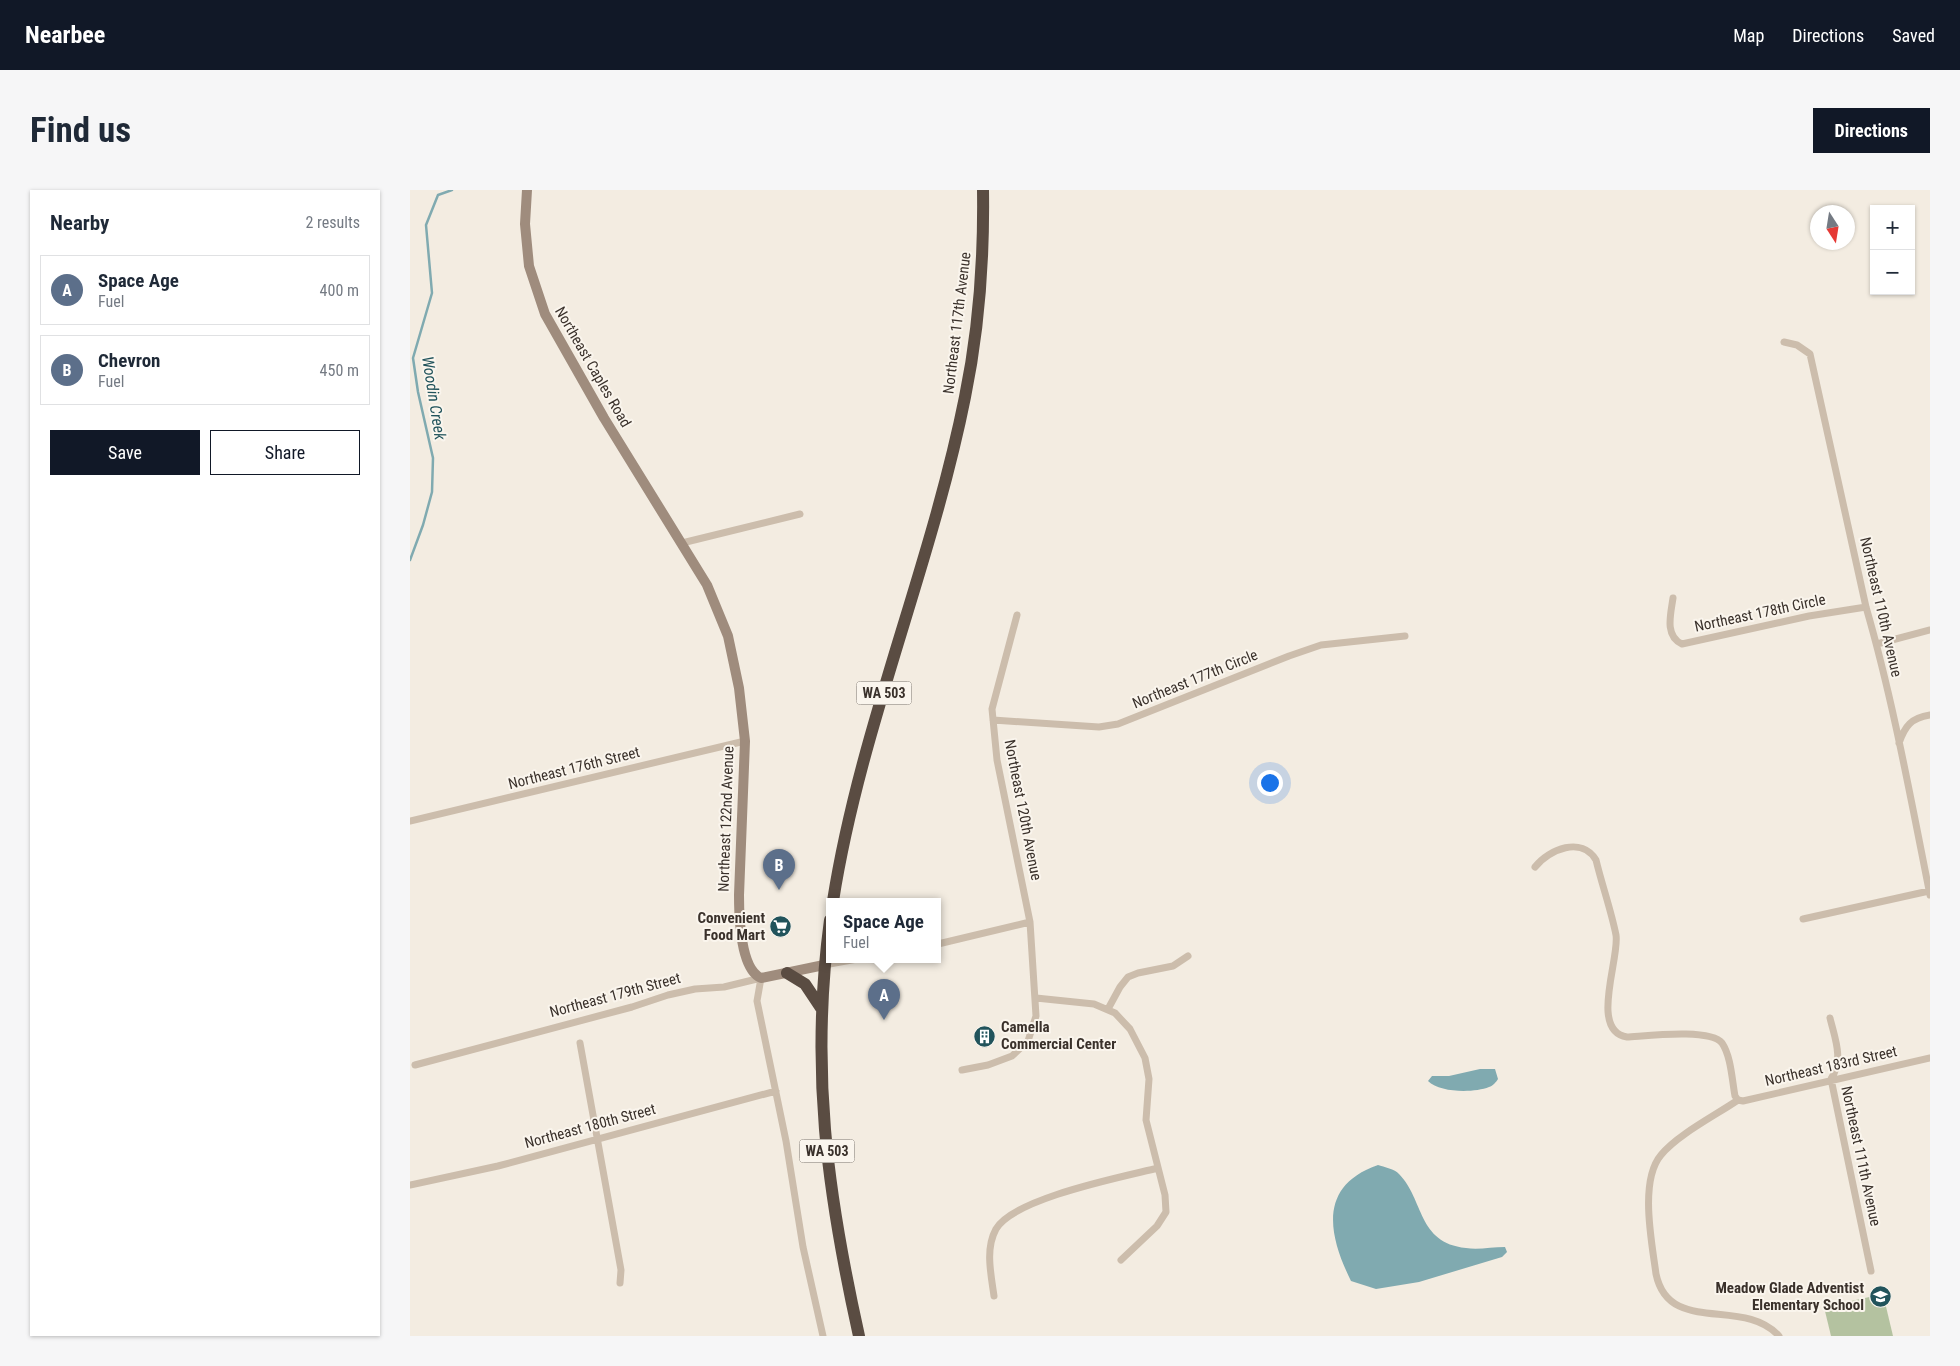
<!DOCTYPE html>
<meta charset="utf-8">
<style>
:root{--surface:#fff;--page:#f6f6f7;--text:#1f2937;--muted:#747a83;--line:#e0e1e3;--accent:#111827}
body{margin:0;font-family:"Roboto Condensed",sans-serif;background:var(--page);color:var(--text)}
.controls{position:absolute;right:15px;top:15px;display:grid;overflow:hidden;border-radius:0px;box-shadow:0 1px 4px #0004}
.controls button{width:45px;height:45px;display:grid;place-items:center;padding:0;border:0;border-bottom:1px solid var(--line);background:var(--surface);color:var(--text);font:25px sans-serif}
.compass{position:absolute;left:1400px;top:15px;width:45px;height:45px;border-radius:50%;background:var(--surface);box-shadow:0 1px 4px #0004;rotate:168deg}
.you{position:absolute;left:859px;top:592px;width:18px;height:18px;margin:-12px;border:4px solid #fff;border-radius:50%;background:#1a73e8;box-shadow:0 0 0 8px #1a73e833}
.badge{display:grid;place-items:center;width:32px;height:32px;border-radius:50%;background:var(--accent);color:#fff;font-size:16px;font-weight:700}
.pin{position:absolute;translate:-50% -41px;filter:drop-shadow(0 1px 2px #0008)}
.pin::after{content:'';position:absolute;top:26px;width:18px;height:15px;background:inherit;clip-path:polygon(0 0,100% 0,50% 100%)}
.popup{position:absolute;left:416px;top:708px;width:115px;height:65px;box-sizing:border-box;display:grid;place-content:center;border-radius:0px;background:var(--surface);filter:drop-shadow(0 1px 4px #0005);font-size:16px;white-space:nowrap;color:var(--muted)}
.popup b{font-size:19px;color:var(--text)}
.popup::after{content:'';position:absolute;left:50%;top:100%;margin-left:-10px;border:10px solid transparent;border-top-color:var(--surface)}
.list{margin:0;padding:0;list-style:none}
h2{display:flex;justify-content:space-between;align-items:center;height:65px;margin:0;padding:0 20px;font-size:21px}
h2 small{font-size:16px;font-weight:400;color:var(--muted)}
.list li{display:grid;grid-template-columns:32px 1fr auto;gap:15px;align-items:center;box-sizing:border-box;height:70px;margin:0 10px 10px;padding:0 10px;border:1px solid var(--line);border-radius:0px}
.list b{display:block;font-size:19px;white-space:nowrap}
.list p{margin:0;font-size:16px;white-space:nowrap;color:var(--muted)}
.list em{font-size:16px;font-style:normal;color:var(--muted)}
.actions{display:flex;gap:10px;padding:15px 20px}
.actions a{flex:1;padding:11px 0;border:1px solid var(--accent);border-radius:0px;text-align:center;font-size:18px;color:var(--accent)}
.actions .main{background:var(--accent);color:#fff}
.map{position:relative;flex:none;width:1520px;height:1146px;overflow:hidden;border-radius:0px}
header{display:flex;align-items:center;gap:30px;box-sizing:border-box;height:70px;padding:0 25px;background:var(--accent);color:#fff}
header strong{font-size:24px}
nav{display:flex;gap:28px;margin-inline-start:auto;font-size:18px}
.intro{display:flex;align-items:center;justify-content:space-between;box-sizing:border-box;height:120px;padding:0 30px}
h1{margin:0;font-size:35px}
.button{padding:12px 22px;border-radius:0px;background:var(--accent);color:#fff;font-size:18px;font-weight:700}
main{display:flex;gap:30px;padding:0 30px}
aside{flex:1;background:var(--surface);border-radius:0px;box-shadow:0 1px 4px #0004}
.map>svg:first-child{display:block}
.green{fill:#b4c2a0}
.water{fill:#80aab0}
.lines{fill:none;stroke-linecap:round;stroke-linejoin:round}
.stream{stroke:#80aab0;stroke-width:2.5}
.street{stroke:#ccbdac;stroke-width:7}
.secondary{stroke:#9f8c7d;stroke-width:10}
.highway{stroke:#5a4c42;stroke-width:12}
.labels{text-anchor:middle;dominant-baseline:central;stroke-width:4;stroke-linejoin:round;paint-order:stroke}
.shield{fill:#faf5ed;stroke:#746c65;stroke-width:1}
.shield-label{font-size:14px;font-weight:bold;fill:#3a312b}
.street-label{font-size:15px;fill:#3a312b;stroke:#faf5ed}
.poi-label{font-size:15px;font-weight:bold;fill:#3a312b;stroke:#faf5ed;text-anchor:end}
.water-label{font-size:16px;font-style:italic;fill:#21535b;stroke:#faf5ed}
</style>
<header>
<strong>Nearbee</strong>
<nav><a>Map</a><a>Directions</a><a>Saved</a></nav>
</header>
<div class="intro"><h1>Find us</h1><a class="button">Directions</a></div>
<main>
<aside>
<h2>Nearby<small>2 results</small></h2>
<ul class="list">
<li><span class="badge" style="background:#5c6f8a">A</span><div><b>Space Age</b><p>Fuel</p></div><em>400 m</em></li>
<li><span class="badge" style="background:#5c6f8a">B</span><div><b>Chevron</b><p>Fuel</p></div><em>450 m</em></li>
</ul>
<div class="actions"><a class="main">Save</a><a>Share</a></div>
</aside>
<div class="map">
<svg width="1520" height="1146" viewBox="0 0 1520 1146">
<rect width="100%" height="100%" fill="#f3ece1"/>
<path class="green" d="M1473,1104L1483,1146H1421L1414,1117Z"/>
<path class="water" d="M1070,879H1085L1088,889C1086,892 1083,896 1079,897C1064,903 1030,903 1018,891L1022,886H1039Z
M968,975C974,977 985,979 989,984C1014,1009 1007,1053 1056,1058C1068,1060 1082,1057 1095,1057L1097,1062L1092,1067L1009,1092L966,1099L941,1091C918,1044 908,996 968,975Z"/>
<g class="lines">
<path class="stream" d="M0,370L13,335L22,302L23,268L8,202L3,168L22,103L16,35L28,5L42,0"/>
<path class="street" d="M1374,152L1387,155L1400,164L1456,417C1483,510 1501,610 1520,705
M272,353L390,324
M1263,408C1261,423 1254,446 1272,454L1399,426L1456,417
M1467,454L1520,440
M583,530L689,537L708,534L879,466L911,455L995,446
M1489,553C1495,536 1501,528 1520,525
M0,631L335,551
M1125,677C1139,659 1172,646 1186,670C1192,695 1201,720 1206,745C1210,768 1179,841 1217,847C1236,846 1300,838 1312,853C1321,866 1322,890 1325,906L1328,910
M1393,729L1519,701
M528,754L620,732
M414,775L447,769
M626,808L684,814L705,823L720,839L735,868L739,889L736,930L755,1005L756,1022L747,1036L711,1070
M698,819L710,797L718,787L728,783L763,776L778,766
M1420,828C1425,849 1434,869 1421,889L1461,1081
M170,853L211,1080L210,1093
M5,875L222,817L258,805L285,799L314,797L351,788L347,811L376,951L393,1057L413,1146
M552,880L578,875L602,866L618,851L626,826L620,732L587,570L582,519L607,425
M1328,910C1306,925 1267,945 1251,965C1229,991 1242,1053 1246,1084C1259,1146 1333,1106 1369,1146
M1328,910L1333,911L1520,868
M0,995L88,976L366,901
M584,1106C581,1084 575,1059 586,1039C604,1008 712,987 748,978"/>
<path class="secondary" d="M117,0L115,34L119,76L135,124L194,228L297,395L318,446L329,498L335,551L329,705C329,725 330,779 351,788L414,775"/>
<path class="highway" d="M423,711C450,539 521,377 555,207C569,139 574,69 573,0
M420,730C400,878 417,1002 449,1146
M377,783L395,794L411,818"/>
</g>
<defs>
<symbol id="supermarket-disc" viewBox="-11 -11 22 22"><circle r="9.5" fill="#21535b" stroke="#faf5ed"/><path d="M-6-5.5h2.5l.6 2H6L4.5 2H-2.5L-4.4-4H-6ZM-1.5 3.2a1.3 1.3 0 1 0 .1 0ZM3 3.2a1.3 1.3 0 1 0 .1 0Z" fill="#fff"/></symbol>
<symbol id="building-disc" viewBox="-11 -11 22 22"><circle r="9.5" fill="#21535b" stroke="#faf5ed"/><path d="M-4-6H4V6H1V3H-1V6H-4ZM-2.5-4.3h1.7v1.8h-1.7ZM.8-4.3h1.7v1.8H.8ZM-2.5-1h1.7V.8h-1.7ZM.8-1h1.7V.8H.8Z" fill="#fff"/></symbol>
<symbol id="school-disc" viewBox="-11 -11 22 22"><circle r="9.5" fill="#21535b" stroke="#faf5ed"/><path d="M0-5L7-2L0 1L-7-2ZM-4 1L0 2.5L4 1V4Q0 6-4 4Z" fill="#fff"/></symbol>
</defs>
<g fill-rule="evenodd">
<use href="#supermarket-disc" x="358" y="724" width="25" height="25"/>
<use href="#building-disc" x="562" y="834" width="25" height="25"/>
<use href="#school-disc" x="1458" y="1094" width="25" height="25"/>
</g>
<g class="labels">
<g class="shield">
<rect x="446.5" y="491.5" width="55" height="23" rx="4"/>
<rect x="389.5" y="949.5" width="55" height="23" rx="4"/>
</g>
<g class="shield-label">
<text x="474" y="503">WA 503</text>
<text x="417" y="961">WA 503</text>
</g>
<g class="street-label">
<text transform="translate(547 133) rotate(-83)">Northeast 117th Avenue</text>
<text transform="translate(183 177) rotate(60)">Northeast Caples Road</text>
<text transform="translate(1471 417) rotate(77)">Northeast 110th Avenue</text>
<text transform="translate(1350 423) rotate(-12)">Northeast 178th Circle</text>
<text transform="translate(785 489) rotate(-22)">Northeast 177th Circle</text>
<text transform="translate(164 578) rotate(-14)">Northeast 176th Street</text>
<text transform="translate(613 620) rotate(79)">Northeast 120th Avenue</text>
<text transform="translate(316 629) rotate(-88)">Northeast 122nd Avenue</text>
<text transform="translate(205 805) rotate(-15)">Northeast 179th Street</text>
<text transform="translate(1421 876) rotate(-13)">Northeast 183rd Street</text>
<text transform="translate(180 936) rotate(-15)">Northeast 180th Street</text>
<text transform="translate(1451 966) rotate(78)">Northeast 111th Avenue</text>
</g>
<g class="poi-label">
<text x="355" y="728">Convenient<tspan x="355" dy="17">Food Mart</tspan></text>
<text x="591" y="837" text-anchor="start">Camella<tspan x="591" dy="17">Commercial Center</tspan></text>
<text x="1454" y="1098">Meadow Glade Adventist<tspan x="1454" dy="17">Elementary School</tspan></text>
</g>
<g class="water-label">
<text transform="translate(24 208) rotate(81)">Woodin Creek</text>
</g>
</g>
</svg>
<div class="controls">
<button>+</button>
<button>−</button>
</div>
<svg class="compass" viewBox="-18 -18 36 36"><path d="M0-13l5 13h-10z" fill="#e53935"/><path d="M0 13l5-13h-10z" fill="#747a83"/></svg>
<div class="you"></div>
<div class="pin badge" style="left:474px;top:830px;background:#5c6f8a">A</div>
<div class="popup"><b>Space Age</b>Fuel</div>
<div class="pin badge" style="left:369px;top:700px;background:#5c6f8a">B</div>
</div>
</main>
